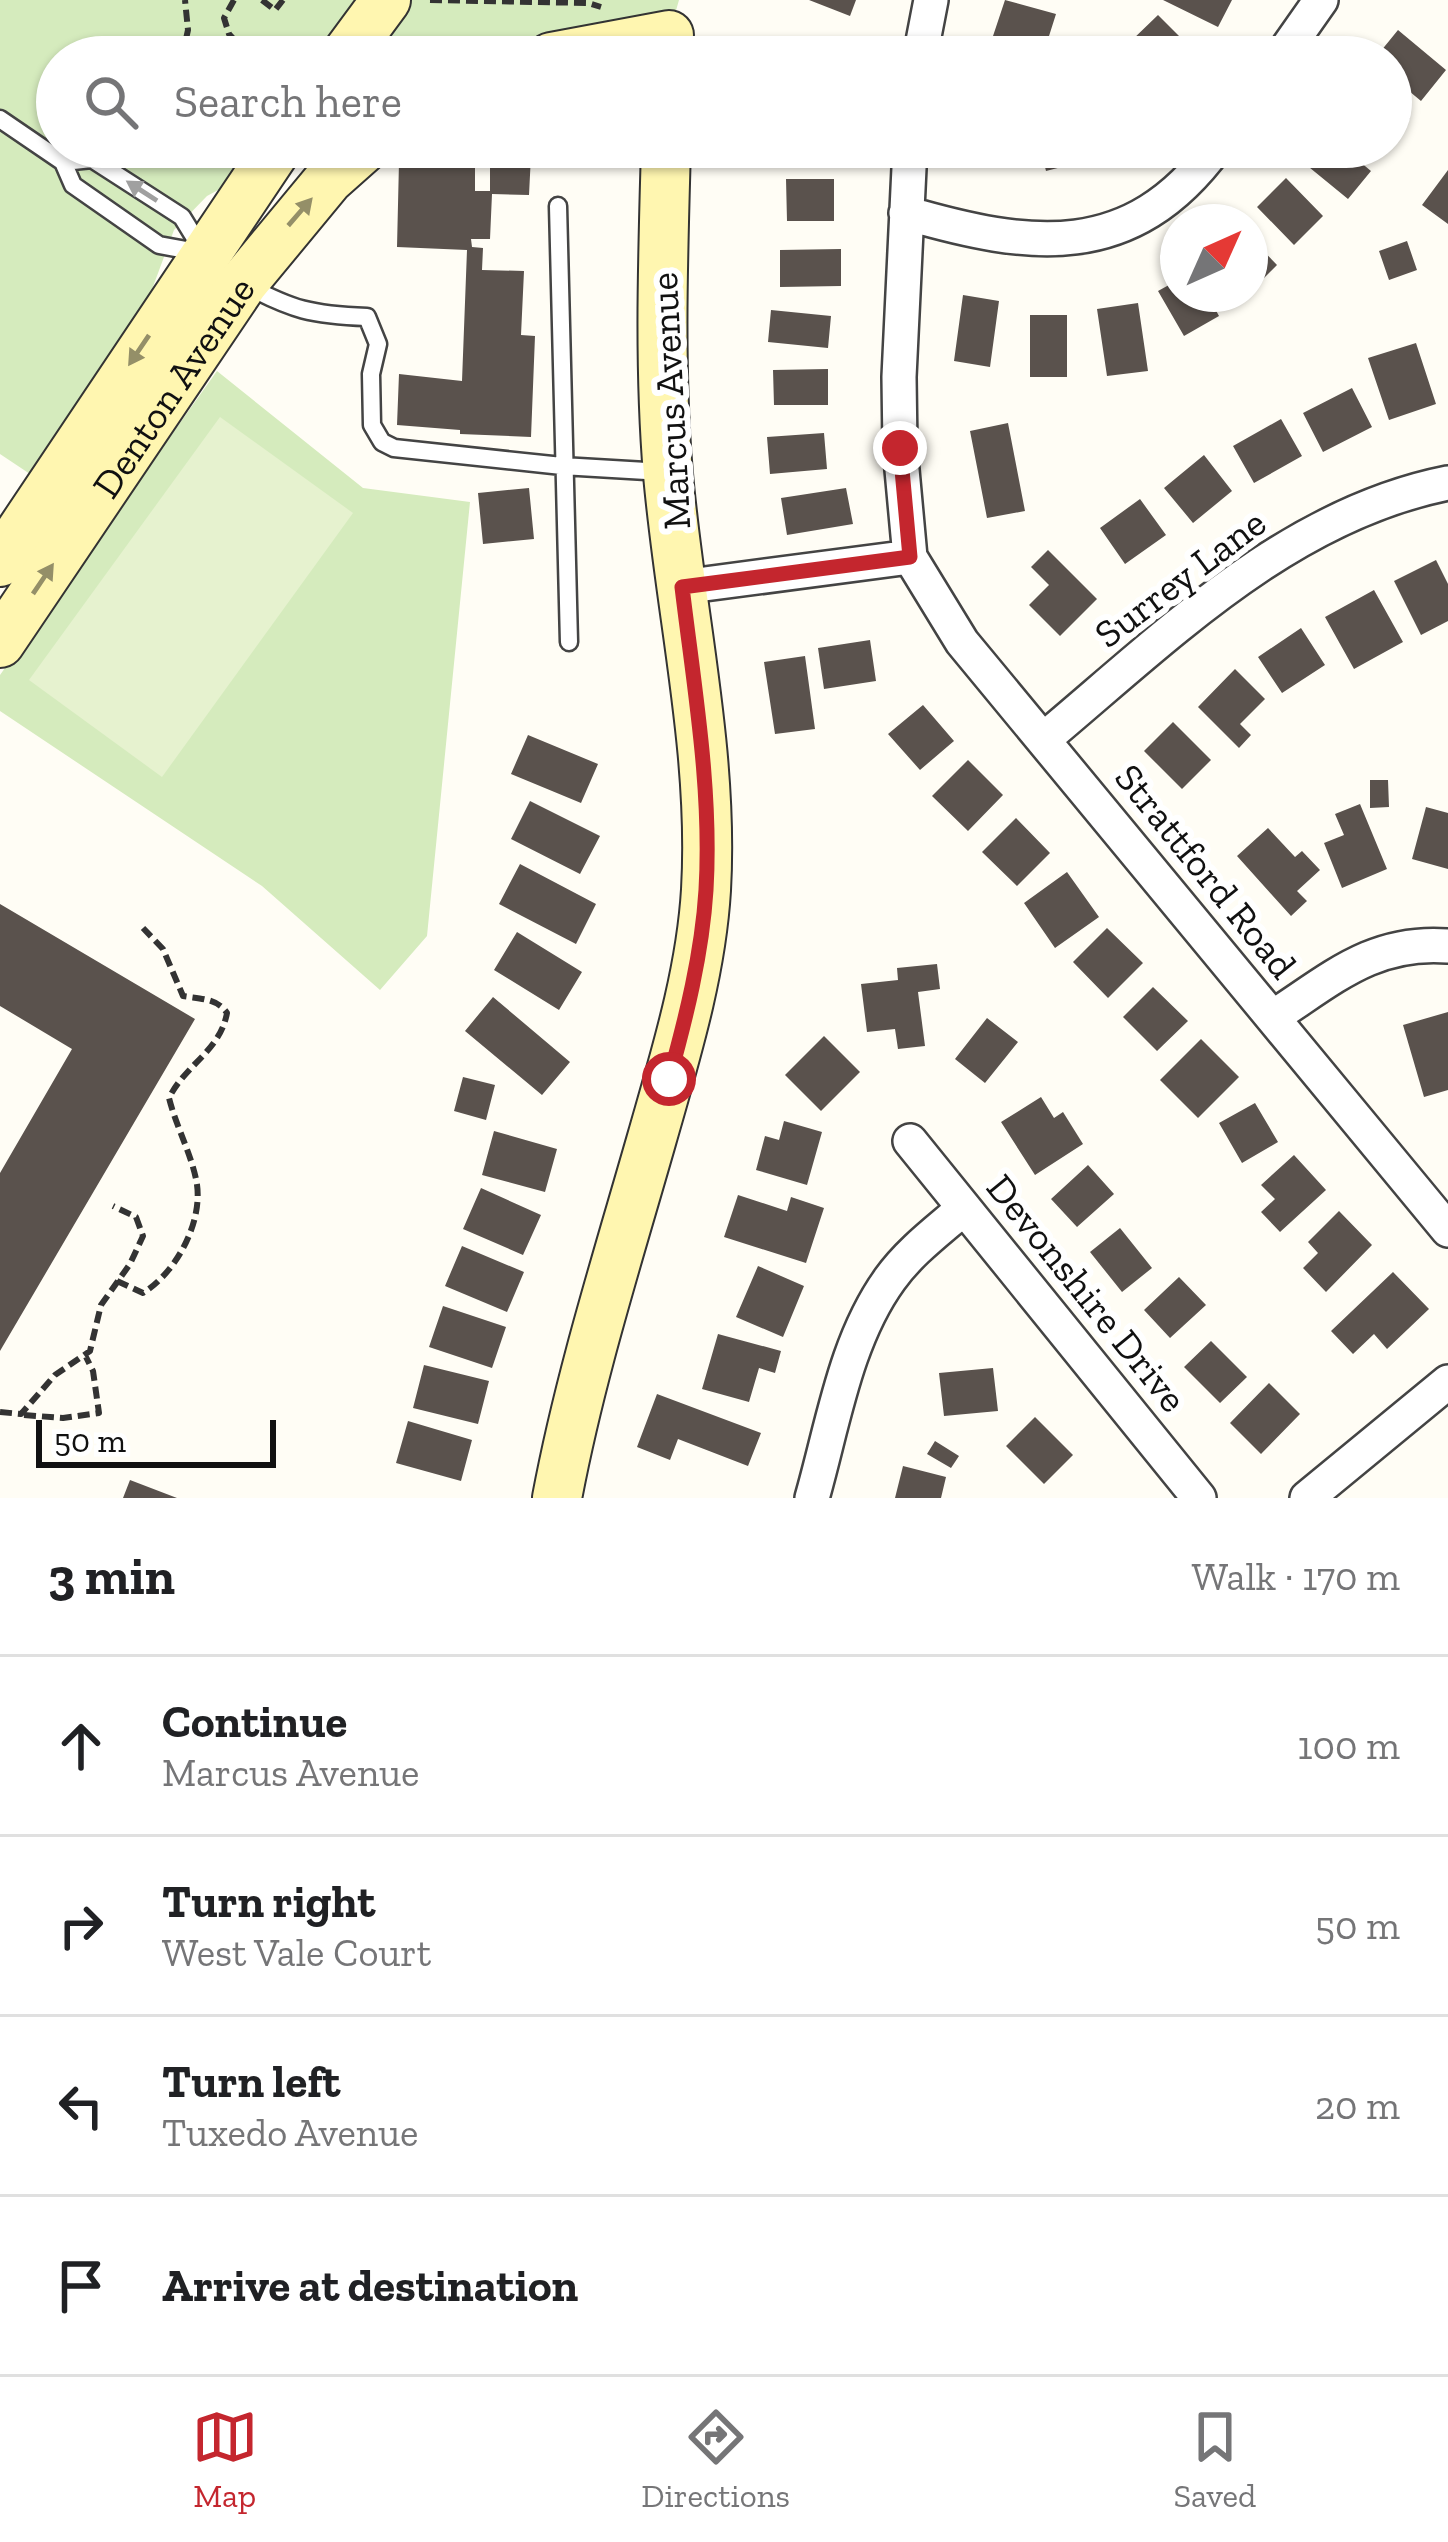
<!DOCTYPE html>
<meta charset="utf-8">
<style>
:root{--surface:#fff;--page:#f6f6f6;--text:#202124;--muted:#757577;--line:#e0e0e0;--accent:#c4262e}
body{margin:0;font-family:"Zilla Slab",serif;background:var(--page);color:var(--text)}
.compass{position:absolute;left:1160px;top:204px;width:108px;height:108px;border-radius:50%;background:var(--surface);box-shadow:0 3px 9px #0004;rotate:45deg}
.scale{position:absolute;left:36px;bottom:30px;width:240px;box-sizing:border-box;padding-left:12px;border:6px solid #111;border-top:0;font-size:33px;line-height:42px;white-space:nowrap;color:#111;-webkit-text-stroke:9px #fff;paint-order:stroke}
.stop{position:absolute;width:36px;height:36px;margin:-27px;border:9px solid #c4262e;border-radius:50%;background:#fff}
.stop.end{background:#c4262e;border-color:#fff;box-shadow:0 3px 12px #0008}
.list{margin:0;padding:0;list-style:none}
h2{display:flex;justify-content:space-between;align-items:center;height:156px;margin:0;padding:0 48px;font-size:51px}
h2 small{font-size:39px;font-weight:400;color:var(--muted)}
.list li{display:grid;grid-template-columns:78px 1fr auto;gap:36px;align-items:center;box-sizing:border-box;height:180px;padding:0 48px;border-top:3px solid var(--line)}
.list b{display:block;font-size:45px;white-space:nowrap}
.list p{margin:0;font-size:39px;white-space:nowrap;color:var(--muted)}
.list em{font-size:39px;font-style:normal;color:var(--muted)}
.icon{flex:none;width:66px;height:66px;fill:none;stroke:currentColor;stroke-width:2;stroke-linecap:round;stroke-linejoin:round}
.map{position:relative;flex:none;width:1448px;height:1498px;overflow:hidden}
.search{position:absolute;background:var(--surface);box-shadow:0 3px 9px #0004;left:36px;right:36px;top:36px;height:132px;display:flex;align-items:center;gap:30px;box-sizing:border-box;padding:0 42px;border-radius:66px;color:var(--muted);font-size:45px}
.sheet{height:876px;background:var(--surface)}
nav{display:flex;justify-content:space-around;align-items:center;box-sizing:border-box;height:168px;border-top:3px solid var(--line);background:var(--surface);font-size:33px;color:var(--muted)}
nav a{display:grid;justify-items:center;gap:6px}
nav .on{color:var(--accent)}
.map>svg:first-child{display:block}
.green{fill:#d5ebbd}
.pitch{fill:#e6f2cf}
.building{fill:#5a524d}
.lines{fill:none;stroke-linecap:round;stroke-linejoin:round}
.service-casing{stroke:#444;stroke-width:21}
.minor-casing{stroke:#444;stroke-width:38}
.secondary-casing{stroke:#333;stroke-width:52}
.path{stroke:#333;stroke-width:6;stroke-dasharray:12 6;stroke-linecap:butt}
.service{stroke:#fff;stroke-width:16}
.minor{stroke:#fff;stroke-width:33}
.secondary{stroke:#fff6b0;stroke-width:48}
.oneway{fill:#a0a0a0}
.oneway2{fill:#948f68}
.route{stroke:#c4262e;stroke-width:15}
.labels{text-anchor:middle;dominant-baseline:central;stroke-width:12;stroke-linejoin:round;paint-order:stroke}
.street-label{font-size:39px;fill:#111;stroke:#fff}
</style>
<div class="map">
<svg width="1448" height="1498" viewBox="0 0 1448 1498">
<rect width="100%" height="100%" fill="#fffdf5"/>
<path class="green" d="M0,0H679L669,35L551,57H57V147H320L266,164L207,196L174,230L151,292L48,486L0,454Z
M217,371L363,488L470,502L427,936L380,990L262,886L0,711V675Z"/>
<path class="pitch" d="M220,417L353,513L162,777L29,680Z"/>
<path class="building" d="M809,0H856L850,16Z
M1005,0L1056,14L1043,55L992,39Z
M1163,0H1232L1218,27Z
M1158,15L1200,57H1145L1130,42Z
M1398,30L1446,70L1421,101L1391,76V57H1376Z
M769,45L839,48V57H769Z
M1391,104L1410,118L1391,143Z
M768,147H837V153H768Z
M1040,147H1082L1085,161L1046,171Z
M1317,147H1342L1371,171L1348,199L1304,163Z
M490,153L531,155L529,195L492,194L490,239H471L472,247L483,248L482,270L524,271L521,335L535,336L531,437L460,434V430L397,425L399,374L462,381L467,250L397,247L399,162L475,165V191H490Z
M1448,170V224L1422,205Z
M1286,178L1323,216L1294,245L1257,207Z
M786,179H834V221H787Z
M1250,237L1277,265L1250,292Z
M1407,241L1417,270L1389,280L1379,251Z
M841,249V286L780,287V250Z
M1178,280V294H1207L1219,316L1184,336L1158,291Z
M963,295L999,301L990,367L954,361Z
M1138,303L1148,371L1107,376L1097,309Z
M771,310L831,316L828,348L768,342Z
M1030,315H1067V377H1030Z
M1416,343L1436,404L1389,420L1368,358Z
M828,369V405H774L773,370Z
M1352,388L1372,427L1323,452L1303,413Z
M1281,419L1302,456L1254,483L1233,446Z
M1008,423L1025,511L987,518L970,431Z
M824,433L827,469L770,474L767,437Z
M1204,455L1232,491L1193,523L1164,488Z
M529,488L534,539L483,544L478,493Z
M846,488L853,524L787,535L781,498Z
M1140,499L1166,535L1125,564L1100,528Z
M1048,550L1097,599L1060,636L1029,605L1049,585L1031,567Z
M1436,560L1448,584V621L1421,635L1394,581Z
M1374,590L1403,642L1354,669L1325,617Z
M1301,628L1325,665L1282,693L1258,657Z
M870,640L876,681L824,689L818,648Z
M805,656L815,729L775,734L764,662Z
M1235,669L1265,699L1240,724L1251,735L1239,748L1198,707Z
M923,705L954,741L920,770L888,734Z
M1173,722L1211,760L1182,789L1144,751Z
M528,735L598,764L581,803L511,774Z
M968,760L1003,795L968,831L932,796Z
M1370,780H1388L1389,807L1370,808Z
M530,801L600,836L580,874L511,839Z
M1360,804L1387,869L1342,888L1324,843L1344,835L1335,814Z
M1426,807L1448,813V869L1412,859Z
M1016,818L1050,853L1017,886L982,852Z
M1268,828L1295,857L1302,851L1320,870L1297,891L1307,901L1291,916L1237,856Z
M520,864L596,904L576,944L499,904Z
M1067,872L1099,917L1055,948L1024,903Z
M0,904L195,1019L0,1351V1173L72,1049L0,1006Z
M1107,928L1143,963L1108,998L1073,962Z
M517,932L582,972L559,1010L494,970Z
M937,964L940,989L918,992L925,1046L898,1049L895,1029L867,1032L861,984L898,980L897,968Z
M1153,987L1188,1021L1157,1051L1123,1017Z
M493,997L570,1062L542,1095L465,1031Z
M1448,1012V1090L1424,1097L1403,1025Z
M987,1018L1018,1042L985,1083L955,1059Z
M824,1036L860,1072L821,1111L785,1075Z
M1201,1039L1239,1077L1198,1118L1160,1080Z
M463,1077L495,1085L486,1120L454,1111Z
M1041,1097L1054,1118L1063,1112L1083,1144L1035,1175L1001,1122Z
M1255,1103L1278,1142L1242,1163L1219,1123Z
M784,1121L822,1132L807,1185L756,1170L765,1136L779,1140Z
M494,1131L557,1149L545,1192L482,1175Z
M1294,1155L1326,1190L1280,1232L1261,1212L1275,1199L1261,1185Z
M1088,1165L1114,1194L1077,1227L1051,1199Z
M481,1188L541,1215L523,1255L463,1229Z
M738,1195L787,1211L791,1197L824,1208L806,1263L724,1237Z
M1339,1211L1372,1245L1326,1292L1303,1268L1318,1253L1308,1242Z
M1120,1228L1152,1268L1122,1292L1090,1252Z
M462,1246L524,1272L507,1312L445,1286Z
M758,1266L804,1286L783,1337L736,1317Z
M1393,1272L1429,1309L1387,1349L1374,1334L1353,1354L1331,1331Z
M1179,1277L1206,1305L1170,1338L1144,1310Z
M443,1306L506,1327L492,1368L429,1347Z
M718,1334L781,1351L775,1373L759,1368L749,1402L702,1389Z
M1211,1341L1247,1377L1220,1403L1184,1367Z
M424,1365L489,1381L478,1424L413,1408Z
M993,1368L998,1411L944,1416L939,1373Z
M1269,1383L1300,1414L1261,1454L1230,1423Z
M657,1394L761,1433L748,1466L678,1439L670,1460L637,1447Z
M1035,1417L1073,1455L1044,1484L1006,1446Z
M408,1421L472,1440L461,1481L396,1463Z
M935,1441L959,1456L951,1468L927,1454Z
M903,1466L946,1477L941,1498H895Z
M130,1480L177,1498H123Z"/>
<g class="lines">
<defs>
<path id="service" d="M0,119L63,162L73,185L159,245L203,253
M63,162L92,159L182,217L201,248
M558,206L569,642
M244,284C292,310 312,315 367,317L378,344L371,374L372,425L382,442L394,448L562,466L663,472"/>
<path id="minor" d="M920,57L931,0
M1281,57L1321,0
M910,147L899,377L900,448L910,557L962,642L1448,1230
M906,213C1030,249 1131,263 1216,147
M682,587L910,557
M1044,739C1166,637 1287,515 1448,483
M1273,1017C1332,979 1373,940 1448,946
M910,1141L1199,1498
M812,1498C833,1425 845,1341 890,1279C910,1251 939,1230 964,1208
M1307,1498L1448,1382"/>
<g id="secondary">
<path d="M344,57L386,0"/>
<path d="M551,57L669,35"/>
<path d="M0,562L278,147"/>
<path id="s1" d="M0,643L243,283L329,179L365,147"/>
<path d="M557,1498C580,1376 618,1257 652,1138C675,1057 701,974 706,890C714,751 680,612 668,474C659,365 663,256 666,147"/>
</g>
</defs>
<use href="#service" class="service-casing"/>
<use href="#minor" class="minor-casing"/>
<use href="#secondary" class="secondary-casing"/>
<path class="path" d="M234,0L224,18L229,34L250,57
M262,0L275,10L283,0
M430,0L588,3L601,7
M182,57L188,30L185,0
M117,1281L143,1293C177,1272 205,1219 196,1179C190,1151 176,1126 169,1098C185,1065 220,1051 227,1013C217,998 200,999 183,996L163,949L143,928
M0,1412L21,1414L55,1375L90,1351L101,1305L130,1264L143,1236L136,1217L113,1206
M24,1415L63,1418L99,1413L93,1371L86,1357"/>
<use href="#service" class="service"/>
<use href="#minor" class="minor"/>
<use href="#secondary" class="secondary"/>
</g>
<defs><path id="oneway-solid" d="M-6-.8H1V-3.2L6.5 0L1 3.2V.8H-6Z" transform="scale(3)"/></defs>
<use class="oneway" href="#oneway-solid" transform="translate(142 191) rotate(-147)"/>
<g class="oneway2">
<use href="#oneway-solid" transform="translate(300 212) rotate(-49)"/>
<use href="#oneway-solid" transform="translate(139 350) rotate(124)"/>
<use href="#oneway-solid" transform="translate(43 579) rotate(-56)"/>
</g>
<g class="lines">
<path class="route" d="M669,1079C686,1018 702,954 706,890C712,789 694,687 682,587L910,557L900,448"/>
</g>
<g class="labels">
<g class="street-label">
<text stroke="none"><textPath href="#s1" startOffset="309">Denton Avenue</textPath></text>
<text transform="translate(670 401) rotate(-93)">Marcus Avenue</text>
<text transform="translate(1180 578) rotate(-37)">Surrey Lane</text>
<text transform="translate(1206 871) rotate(51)">Strattford Road</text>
<text transform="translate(1087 1293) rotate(51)">Devonshire Drive</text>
</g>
</g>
</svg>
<svg class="compass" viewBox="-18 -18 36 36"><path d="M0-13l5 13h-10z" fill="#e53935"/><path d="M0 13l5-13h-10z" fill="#757577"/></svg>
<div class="scale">50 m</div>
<div class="stop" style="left:669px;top:1079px"></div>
<div class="stop end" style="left:900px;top:448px"></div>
<div class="search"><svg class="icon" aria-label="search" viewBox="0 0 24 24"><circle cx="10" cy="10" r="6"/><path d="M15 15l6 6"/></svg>Search here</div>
</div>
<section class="sheet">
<h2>3 min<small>Walk · 170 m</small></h2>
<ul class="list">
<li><svg class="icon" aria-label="ahead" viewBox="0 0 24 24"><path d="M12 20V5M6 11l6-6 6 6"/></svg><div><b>Continue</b><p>Marcus Avenue</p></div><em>100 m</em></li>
<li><svg class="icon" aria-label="right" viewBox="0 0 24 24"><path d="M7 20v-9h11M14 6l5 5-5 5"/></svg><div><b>Turn right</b><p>West Vale Court</p></div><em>50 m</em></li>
<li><svg class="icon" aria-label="left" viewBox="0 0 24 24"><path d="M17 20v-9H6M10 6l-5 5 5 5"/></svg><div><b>Turn left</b><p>Tuxedo Avenue</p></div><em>20 m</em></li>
<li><svg class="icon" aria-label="arrive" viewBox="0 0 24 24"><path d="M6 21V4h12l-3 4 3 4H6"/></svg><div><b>Arrive at destination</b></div></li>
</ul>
</section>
<nav>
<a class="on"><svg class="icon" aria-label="map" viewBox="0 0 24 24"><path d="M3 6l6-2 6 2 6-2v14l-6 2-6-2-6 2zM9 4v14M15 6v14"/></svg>Map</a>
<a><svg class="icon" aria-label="directions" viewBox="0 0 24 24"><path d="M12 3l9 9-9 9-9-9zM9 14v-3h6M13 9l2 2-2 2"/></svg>Directions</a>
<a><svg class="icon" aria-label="saved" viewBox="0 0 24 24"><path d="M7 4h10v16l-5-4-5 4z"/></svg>Saved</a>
</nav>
